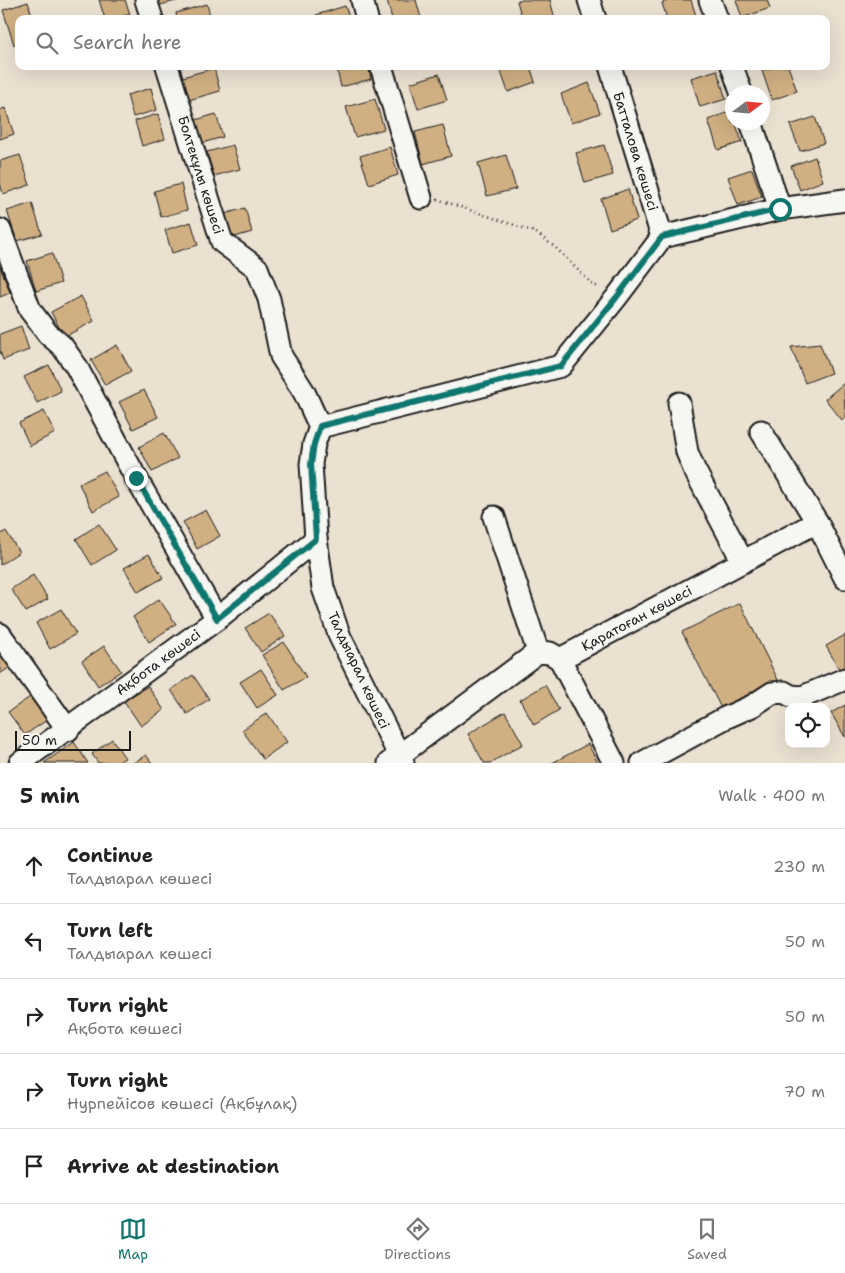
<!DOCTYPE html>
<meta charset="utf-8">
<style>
:root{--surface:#fff;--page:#f2f2f2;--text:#222;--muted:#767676;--line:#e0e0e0;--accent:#0f766e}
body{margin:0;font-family:"Shantell Sans",sans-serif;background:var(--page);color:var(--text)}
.controls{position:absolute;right:15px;bottom:15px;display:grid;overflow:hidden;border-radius:10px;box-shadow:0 5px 20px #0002}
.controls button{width:45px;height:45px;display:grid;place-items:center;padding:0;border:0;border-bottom:1px solid var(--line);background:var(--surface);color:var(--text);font:25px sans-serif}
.compass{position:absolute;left:725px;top:85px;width:45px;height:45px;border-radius:50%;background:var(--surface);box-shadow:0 5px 20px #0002;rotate:74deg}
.scale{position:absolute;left:15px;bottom:12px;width:116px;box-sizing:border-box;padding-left:5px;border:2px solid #1c1c1c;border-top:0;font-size:14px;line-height:18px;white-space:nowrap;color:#1c1c1c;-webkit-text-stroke:4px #f6f6f2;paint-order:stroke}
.stop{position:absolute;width:15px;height:15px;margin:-11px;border:4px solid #0f766e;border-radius:50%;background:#fff}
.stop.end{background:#0f766e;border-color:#fff;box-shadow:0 1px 5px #0008}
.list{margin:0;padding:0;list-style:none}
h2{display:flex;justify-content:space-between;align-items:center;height:65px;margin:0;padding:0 20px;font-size:21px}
h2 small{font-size:16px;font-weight:400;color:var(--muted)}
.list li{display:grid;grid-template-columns:32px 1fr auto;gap:15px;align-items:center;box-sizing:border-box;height:75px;padding:0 20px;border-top:1px solid var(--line)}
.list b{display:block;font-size:19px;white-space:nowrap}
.list p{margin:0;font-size:16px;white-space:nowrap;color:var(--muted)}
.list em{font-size:16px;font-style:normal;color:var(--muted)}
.icon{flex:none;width:28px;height:28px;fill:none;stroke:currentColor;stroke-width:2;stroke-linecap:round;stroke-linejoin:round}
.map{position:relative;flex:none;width:845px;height:763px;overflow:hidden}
.search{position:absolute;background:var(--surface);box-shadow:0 5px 20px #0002;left:15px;right:15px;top:15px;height:55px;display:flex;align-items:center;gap:12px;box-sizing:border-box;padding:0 18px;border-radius:10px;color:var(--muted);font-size:19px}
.sheet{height:440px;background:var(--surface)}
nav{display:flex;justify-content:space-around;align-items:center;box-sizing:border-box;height:70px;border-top:1px solid var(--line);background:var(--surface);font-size:14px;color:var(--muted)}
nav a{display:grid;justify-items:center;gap:2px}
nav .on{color:var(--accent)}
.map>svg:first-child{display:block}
.building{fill:#d0b083;stroke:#1c1c1c}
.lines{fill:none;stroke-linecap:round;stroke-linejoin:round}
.minor-casing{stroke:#1c1c1c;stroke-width:25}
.path{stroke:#1c1c1c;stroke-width:2.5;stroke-dasharray:1 4;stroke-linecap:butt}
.minor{stroke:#f6f6f2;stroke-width:21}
.route{stroke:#0f766e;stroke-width:6}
.labels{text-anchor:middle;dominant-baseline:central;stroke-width:4;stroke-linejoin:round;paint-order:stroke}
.street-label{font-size:14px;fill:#1c1c1c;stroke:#f6f6f2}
</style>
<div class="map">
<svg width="845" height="763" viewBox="0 0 845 763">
<rect width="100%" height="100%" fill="#ebe1d1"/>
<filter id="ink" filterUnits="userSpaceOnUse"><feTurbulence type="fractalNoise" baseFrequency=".02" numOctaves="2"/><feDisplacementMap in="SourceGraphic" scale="10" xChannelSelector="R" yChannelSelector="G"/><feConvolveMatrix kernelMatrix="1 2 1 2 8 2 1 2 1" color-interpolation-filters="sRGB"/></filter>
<g filter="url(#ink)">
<path class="building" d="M99,0H125L130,14L114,19H105Z
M159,0H180L160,5Z
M387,0H416L421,18L392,19Z
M522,0H550L555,19H522L517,1Z
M671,0H691L697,19H667L662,3Z
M736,0H767L770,8L742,18Z
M28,2L33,19H19V43L14,45L3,10Z
M207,4L211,19H177L176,13Z
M345,6L350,19H317L316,15Z
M336,66H368L371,79L341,87Z
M499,66H530L535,82L508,92Z
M776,66H788L797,91L772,100L762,71Z
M214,68L220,91L189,100L183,77Z
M717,70L726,99L700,107L691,78Z
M439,74L447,100L418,109L410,83Z
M589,83L600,113L571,123L561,94Z
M151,88L157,110L133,117L127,95Z
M375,99L384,129L355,137L346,107Z
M5,108L14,134L0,139V110Z
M731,111L732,122H735L742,142L718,150L708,120Z
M158,114L165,139L142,146L135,121Z
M216,114L223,137L199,144L192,121Z
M815,117L824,143L800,151L790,125Z
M443,125L451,156L423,164L415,132Z
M233,145L240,169L214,176L207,152Z
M604,145L613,175L585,183L576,153Z
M390,147L398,175L369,184L360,156Z
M20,155L30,185L3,194L0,183V161Z
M506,155L516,189L487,196L478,163Z
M815,157L823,181L800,190L791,166Z
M752,169L762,197L738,205L728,177Z
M181,184L187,210L161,217L154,191Z
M628,189L637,220L610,229L601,199Z
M32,203L42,234L17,241L7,211Z
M245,208L252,232L228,239L221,215Z
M191,222L198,245L172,253L165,230Z
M52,253L61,283L36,291L27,261Z
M0,266L10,293L0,297Z
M81,296L94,321L64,337L51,312Z
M21,326L29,350L3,360L0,351V334Z
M820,344L831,373L805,383L791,347Z
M117,345L131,371L105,385L91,360Z
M49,365L61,391L37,403L24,377Z
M844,383L845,418L842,420L825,399Z
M144,390L158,417L133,429L119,402Z
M44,411L55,433L30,446L19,423Z
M164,433L178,458L152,472L139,447Z
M105,471L119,497L93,511L79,484Z
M206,510L220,536L197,549L183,522Z
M99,524L116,550L92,565L76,539Z
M6,531L19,552L0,565V535Z
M149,554L163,578L138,592L124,568Z
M33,575L48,599L26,612L11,589Z
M159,599L176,624L149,642L133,617Z
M740,603L779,682L722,710L682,632Z
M61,609L76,634L50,649L36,623Z
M269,613L285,636L261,652L245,628Z
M845,635V673L842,674L826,646Z
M284,642L306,677L284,690L262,655Z
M104,646L121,671L98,686L82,661Z
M0,654L10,667L0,674Z
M261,669L278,695L257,708L240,682Z
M193,675L209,699L187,714L171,690Z
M545,685L559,710L534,725L520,700Z
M148,686L164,710L141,726L124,701Z
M30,697L47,720L25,735L8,712Z
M845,705V737L831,713Z
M505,712L523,744L490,763H484L468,734Z
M267,713L287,742L263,759L242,730Z
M112,739L125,758L117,763H98L92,754Z
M74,742L88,763H44Z
M588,744L598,763H552Z
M146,755L152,763H133Z"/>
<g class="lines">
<defs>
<g id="minor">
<path d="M146,0L152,19"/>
<path d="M362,0L367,19"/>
<path d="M589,0L595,19"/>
<path d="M710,0L717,19"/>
<path id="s1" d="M167,66L222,242L257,268L269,299L281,356L304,392L320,427"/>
<path d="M381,66L421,198"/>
<path id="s2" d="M610,66L662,237"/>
<path d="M732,66L741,92"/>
<path d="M751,122L780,209"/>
<path d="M0,230L30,310L48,334L62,346L76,366L136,478L217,619"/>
<path d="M679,403L687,452L694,469L743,562"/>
<path d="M761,431L817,522L845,578"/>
<path d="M494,517L538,652"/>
<path d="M0,634L68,730"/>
<path id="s3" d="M20,763L217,619L316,539"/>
<path d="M389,763L538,652L550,653L560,659"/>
<path d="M403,763L340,637L323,588L316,539L311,464L314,444L320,427L561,366L616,298L662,237L780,209L845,200"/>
<path id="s4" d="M614,763L560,659L817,522"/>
<path d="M642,763L725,718L752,706L772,693L784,692L791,696L802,697L845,679"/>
</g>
</defs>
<use href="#minor" class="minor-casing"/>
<path class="path" d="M437,199L535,232L556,248L592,284L600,288"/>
<use href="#minor" class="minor"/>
</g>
</g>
<g class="lines" filter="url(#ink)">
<path class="route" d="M136,478L217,619L316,539L311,464L314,444L320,426L561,366L616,298L662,237L780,209"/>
</g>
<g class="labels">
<g class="street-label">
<text stroke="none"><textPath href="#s2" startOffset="89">Батталова көшесі</textPath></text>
<text stroke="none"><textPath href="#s1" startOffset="114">Болтекұлы көшесі</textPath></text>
<text stroke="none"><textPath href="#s4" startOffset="204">Қаратоған көшесі</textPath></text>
<text stroke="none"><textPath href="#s3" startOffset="171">Ақбота көшесі</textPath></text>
<text transform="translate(359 670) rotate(65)">Талдыарал көшесі</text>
</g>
</g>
</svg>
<div class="controls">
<button><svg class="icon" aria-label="locate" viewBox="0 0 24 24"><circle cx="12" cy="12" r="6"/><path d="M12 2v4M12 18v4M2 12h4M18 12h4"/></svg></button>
</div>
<svg class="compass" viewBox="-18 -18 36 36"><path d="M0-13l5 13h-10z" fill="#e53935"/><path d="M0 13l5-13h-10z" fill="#767676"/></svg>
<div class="scale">50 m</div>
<div class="stop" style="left:780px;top:209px"></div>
<div class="stop end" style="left:136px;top:478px"></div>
<div class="search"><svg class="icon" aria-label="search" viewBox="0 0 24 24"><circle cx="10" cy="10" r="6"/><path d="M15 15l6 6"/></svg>Search here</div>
</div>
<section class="sheet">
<h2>5 min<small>Walk · 400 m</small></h2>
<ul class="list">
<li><svg class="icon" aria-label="ahead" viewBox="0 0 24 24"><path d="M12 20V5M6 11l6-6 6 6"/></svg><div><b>Continue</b><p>Талдыарал көшесі</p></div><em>230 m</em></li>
<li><svg class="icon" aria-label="left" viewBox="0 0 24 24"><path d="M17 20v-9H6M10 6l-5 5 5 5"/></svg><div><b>Turn left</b><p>Талдыарал көшесі</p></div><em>50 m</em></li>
<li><svg class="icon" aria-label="right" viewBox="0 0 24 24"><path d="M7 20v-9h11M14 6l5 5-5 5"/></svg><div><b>Turn right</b><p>Ақбота көшесі</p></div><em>50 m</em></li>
<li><svg class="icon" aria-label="right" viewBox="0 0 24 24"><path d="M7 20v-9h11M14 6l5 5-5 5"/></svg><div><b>Turn right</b><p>Нурпейісов көшесі (Ақбұлақ)</p></div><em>70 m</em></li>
<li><svg class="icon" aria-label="arrive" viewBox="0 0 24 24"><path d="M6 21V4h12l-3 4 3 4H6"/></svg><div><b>Arrive at destination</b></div></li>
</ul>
</section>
<nav>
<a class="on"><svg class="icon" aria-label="map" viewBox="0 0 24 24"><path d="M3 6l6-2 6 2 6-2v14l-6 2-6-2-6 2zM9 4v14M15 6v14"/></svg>Map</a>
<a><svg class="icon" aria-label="directions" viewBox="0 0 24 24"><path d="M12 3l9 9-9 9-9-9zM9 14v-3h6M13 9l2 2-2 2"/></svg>Directions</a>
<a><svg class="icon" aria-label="saved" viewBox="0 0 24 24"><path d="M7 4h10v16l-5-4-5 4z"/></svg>Saved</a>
</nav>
